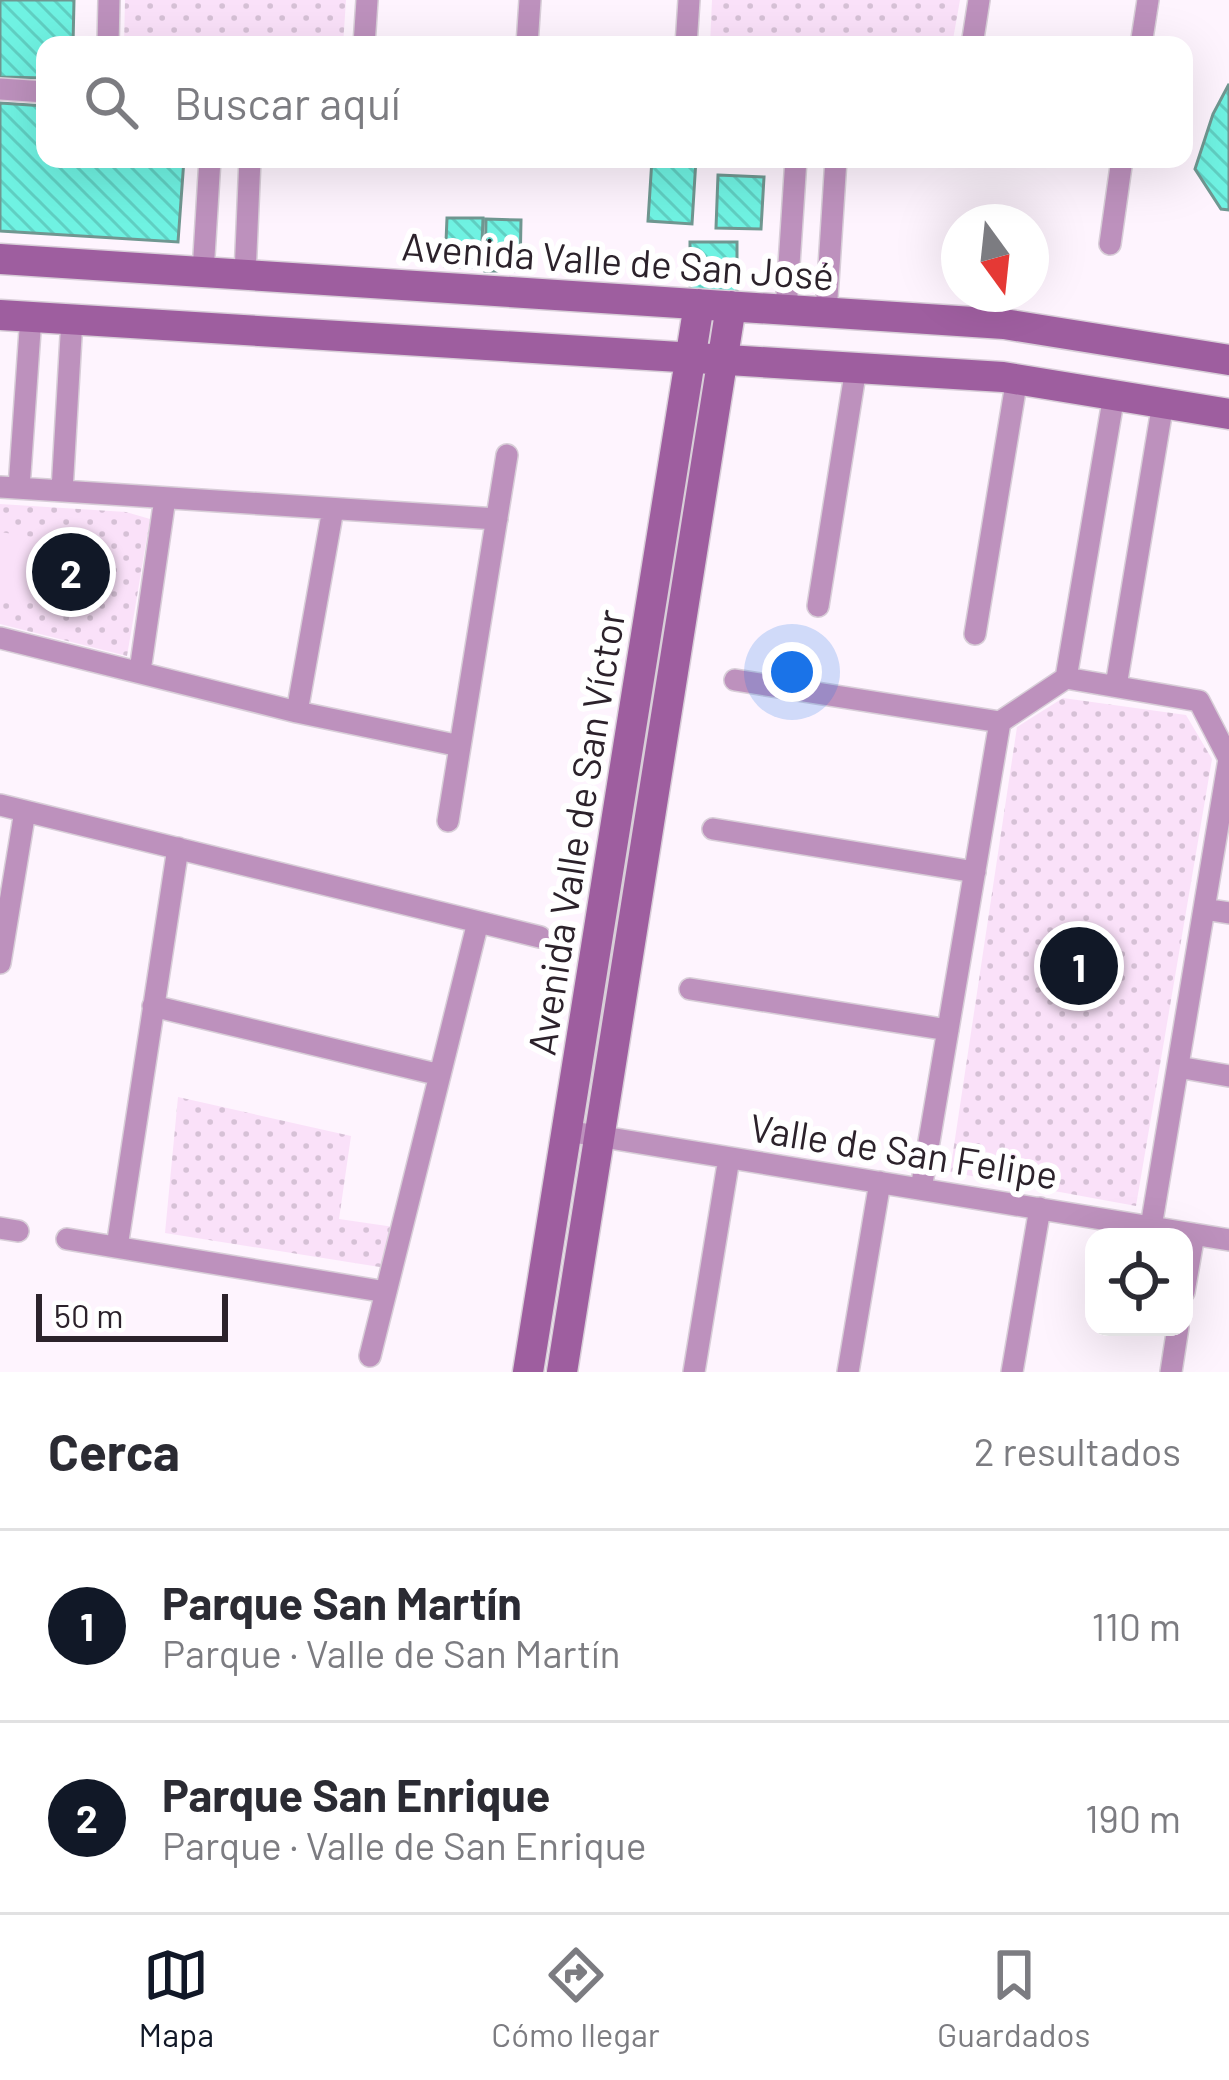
<!DOCTYPE html>
<html lang="es">
<meta charset="utf-8">
<style>
:root{--surface:#fff;--page:#f7f7f7;--text:#2b2b33;--muted:#7c7c81;--line:#e1e1e2;--accent:#111827}
body{margin:0;font-family:Barlow,sans-serif;background:var(--page);color:var(--text)}
.controls{position:absolute;right:36px;bottom:36px;display:grid;overflow:hidden;border-radius:24px;box-shadow:0 12px 48px #0002}
.controls button{width:108px;height:108px;display:grid;place-items:center;padding:0;border:0;border-bottom:3px solid var(--line);background:var(--surface);color:var(--text);font:60px sans-serif}
.compass{position:absolute;left:941px;top:204px;width:108px;height:108px;border-radius:50%;background:var(--surface);box-shadow:0 12px 48px #0002;rotate:165deg}
.scale{position:absolute;left:36px;bottom:30px;width:192px;box-sizing:border-box;padding-left:12px;border:6px solid #2c222b;border-top:0;font-size:33px;line-height:42px;white-space:nowrap;color:#2c222b;-webkit-text-stroke:9px #fff;paint-order:stroke}
.you{position:absolute;left:792px;top:672px;width:42px;height:42px;margin:-30px;border:9px solid #fff;border-radius:50%;background:#1a73e8;box-shadow:0 0 0 18px #1a73e833}
.badge{display:grid;place-items:center;width:78px;height:78px;border-radius:50%;background:var(--accent);color:#fff;font-size:39px;font-weight:700}
.pin{position:absolute;translate:-50% -50%;border:6px solid #fff;box-shadow:0 3px 12px #0006}
.list{margin:0;padding:0;list-style:none}
h2{display:flex;justify-content:space-between;align-items:center;height:156px;margin:0;padding:0 48px;font-size:51px}
h2 small{font-size:39px;font-weight:400;color:var(--muted)}
.list li{display:grid;grid-template-columns:78px 1fr auto;gap:36px;align-items:center;box-sizing:border-box;height:192px;padding:0 48px;border-top:3px solid var(--line)}
.list b{display:block;font-size:45px;white-space:nowrap}
.list p{margin:0;font-size:39px;white-space:nowrap;color:var(--muted)}
.list em{font-size:39px;font-style:normal;color:var(--muted)}
.icon{flex:none;width:66px;height:66px;fill:none;stroke:currentColor;stroke-width:2;stroke-linecap:round;stroke-linejoin:round}
.map{position:relative;flex:none;width:1229px;height:1372px;overflow:hidden}
.search{position:absolute;background:var(--surface);box-shadow:0 12px 48px #0002;left:36px;right:36px;top:36px;height:132px;display:flex;align-items:center;gap:30px;box-sizing:border-box;padding:0 42px;border-radius:24px;color:var(--muted);font-size:45px}
.sheet{height:540px;background:var(--surface)}
nav{display:flex;justify-content:space-around;align-items:center;box-sizing:border-box;height:168px;border-top:3px solid var(--line);background:var(--surface);font-size:33px;color:var(--muted)}
nav a{display:grid;justify-items:center;gap:6px}
nav .on{color:var(--accent)}
.map>svg:first-child{display:block}
.green{fill:url(#green-dots)}
.pitch{fill:#fae1f9}
.building{fill:url(#building-back-hatch);stroke:#709791;stroke-width:3}
.lines{fill:none;stroke-linecap:round;stroke-linejoin:round}
.street-casing{stroke:#d8ced8;stroke-width:24}
.secondary-casing{stroke:#d8ced8;stroke-width:33}
.street{stroke:#bd91bd;stroke-width:21}
.secondary{stroke:#9e5e9f;stroke-width:30}
.labels{text-anchor:middle;dominant-baseline:central;stroke-width:12;stroke-linejoin:round;paint-order:stroke}
.street-label{font-size:39px;fill:#2c222b;stroke:#fff}
</style>
<div class="map">
<svg width="1229" height="1372" viewBox="0 0 1229 1372">
<defs>
<pattern id="green-dots" width="8" height="8" patternUnits="userSpaceOnUse" patternTransform="scale(3)"><rect width="8" height="8" fill="#fae1f9"/><path d="M2 2h.1M6 6h.1" fill="none" stroke="#d6c1d6" stroke-width="1.8" stroke-linecap="round"/></pattern>
<pattern id="building-back-hatch" width="6" height="6" patternUnits="userSpaceOnUse" patternTransform="scale(3)"><rect width="6" height="6" fill="#6ff2e2"/><path d="M-1 5l2 2M0 0l6 6M5-1l2 2" fill="none" stroke="#60cfc2"/></pattern>
</defs>
<rect width="100%" height="100%" fill="#fef4fe"/>
<path class="green" d="M125,0H346L343,45H124Z
M712,0H960L952,45H710Z
M0,504L126,512L150,519L127,656L0,624Z
M1063,698L1186,715L1212,759L1136,1206L950,1172L1017,727Z
M178,1097L351,1136L339,1219L394,1227L386,1268L165,1233Z"/>
<path class="pitch" d="M0,532L72,543L66,606L0,594Z"/>
<path class="building" d="M0,0H74L73,45H45V78L0,77Z
M1229,84V210L1221,209L1195,169L1213,114Z
M0,103L45,106V159H184L178,242L0,231Z
M652,159H696L692,224L648,221Z
M718,175L764,177L761,229L716,228Z
M447,218H483L481,268L445,266Z
M486,219L521,220L520,271H485Z
M690,242H737V292H690Z"/>
<g class="lines">
<defs>
<path id="street" d="M108,45L109,0
M364,45L367,0
M527,45L530,0
M686,45L689,0
M972,45L979,0
M1141,45L1148,0
M0,89L45,92
M1110,244L1122,159
M203,272L210,159
M245,275L250,159
M786,310L796,159
M826,313L836,159
M0,487L497,519
M19,488L31,316
M62,491L72,319
M818,606L856,368
M975,634L1017,378
M0,638L297,712L460,746
M140,671L165,498
M1066,678L1114,395
M735,680L1000,722
M1116,686L1163,403
M297,712L333,509
M0,805L540,937
M448,821L507,455
M713,829L975,872
M1204,909L1229,913
M0,963L25,811
M690,989L948,1030
M153,1006L440,1075
M1178,1067L1229,1076
M567,1131L1229,1240
M921,1189L1000,722L1066,678L1199,701L1229,759L1151,1227
M0,1228L18,1231
M67,1239L386,1292
M117,1247L178,848
M1184,1292L1194,1234
M370,1356L478,922
M694,1372L729,1158
M848,1372L880,1182
M1012,1372L1040,1208
M1171,1372L1178,1327"/>
<path id="secondary" d="M0,259L1004,324L1229,360
M0,315L1003,377L1229,414
M528,1372L699,304
M562,1372L731,306"/>
</defs>
<use href="#street" class="street-casing"/>
<use href="#secondary" class="secondary-casing"/>
<use href="#street" class="street"/>
<use href="#secondary" class="secondary"/>
</g>
<g class="labels">
<g class="street-label">
<text transform="translate(618 260) rotate(4)">Avenida Valle de San José</text>
<text transform="translate(575 832) rotate(-81)">Avenida Valle de San Víctor</text>
<text transform="translate(904 1150) rotate(9)">Valle de San Felipe</text>
</g>
</g>
</svg>
<div class="controls">
<button><svg class="icon" aria-label="locate" viewBox="0 0 24 24"><circle cx="12" cy="12" r="6"/><path d="M12 2v4M12 18v4M2 12h4M18 12h4"/></svg></button>
</div>
<svg class="compass" viewBox="-18 -18 36 36"><path d="M0-13l5 13h-10z" fill="#e53935"/><path d="M0 13l5-13h-10z" fill="#7c7c81"/></svg>
<div class="scale">50 m</div>
<div class="you"></div>
<div class="pin badge" style="left:1079px;top:966px">1</div>
<div class="pin badge" style="left:71px;top:572px">2</div>
<div class="search"><svg class="icon" aria-label="search" viewBox="0 0 24 24"><circle cx="10" cy="10" r="6"/><path d="M15 15l6 6"/></svg>Buscar aquí</div>
</div>
<section class="sheet">
<h2>Cerca<small>2 resultados</small></h2>
<ul class="list">
<li><span class="badge">1</span><div><b>Parque San Martín</b><p>Parque · Valle de San Martín</p></div><em>110 m</em></li>
<li><span class="badge">2</span><div><b>Parque San Enrique</b><p>Parque · Valle de San Enrique</p></div><em>190 m</em></li>
</ul>
</section>
<nav>
<a class="on"><svg class="icon" aria-label="map" viewBox="0 0 24 24"><path d="M3 6l6-2 6 2 6-2v14l-6 2-6-2-6 2zM9 4v14M15 6v14"/></svg>Mapa</a>
<a><svg class="icon" aria-label="directions" viewBox="0 0 24 24"><path d="M12 3l9 9-9 9-9-9zM9 14v-3h6M13 9l2 2-2 2"/></svg>Cómo llegar</a>
<a><svg class="icon" aria-label="saved" viewBox="0 0 24 24"><path d="M7 4h10v16l-5-4-5 4z"/></svg>Guardados</a>
</nav>
